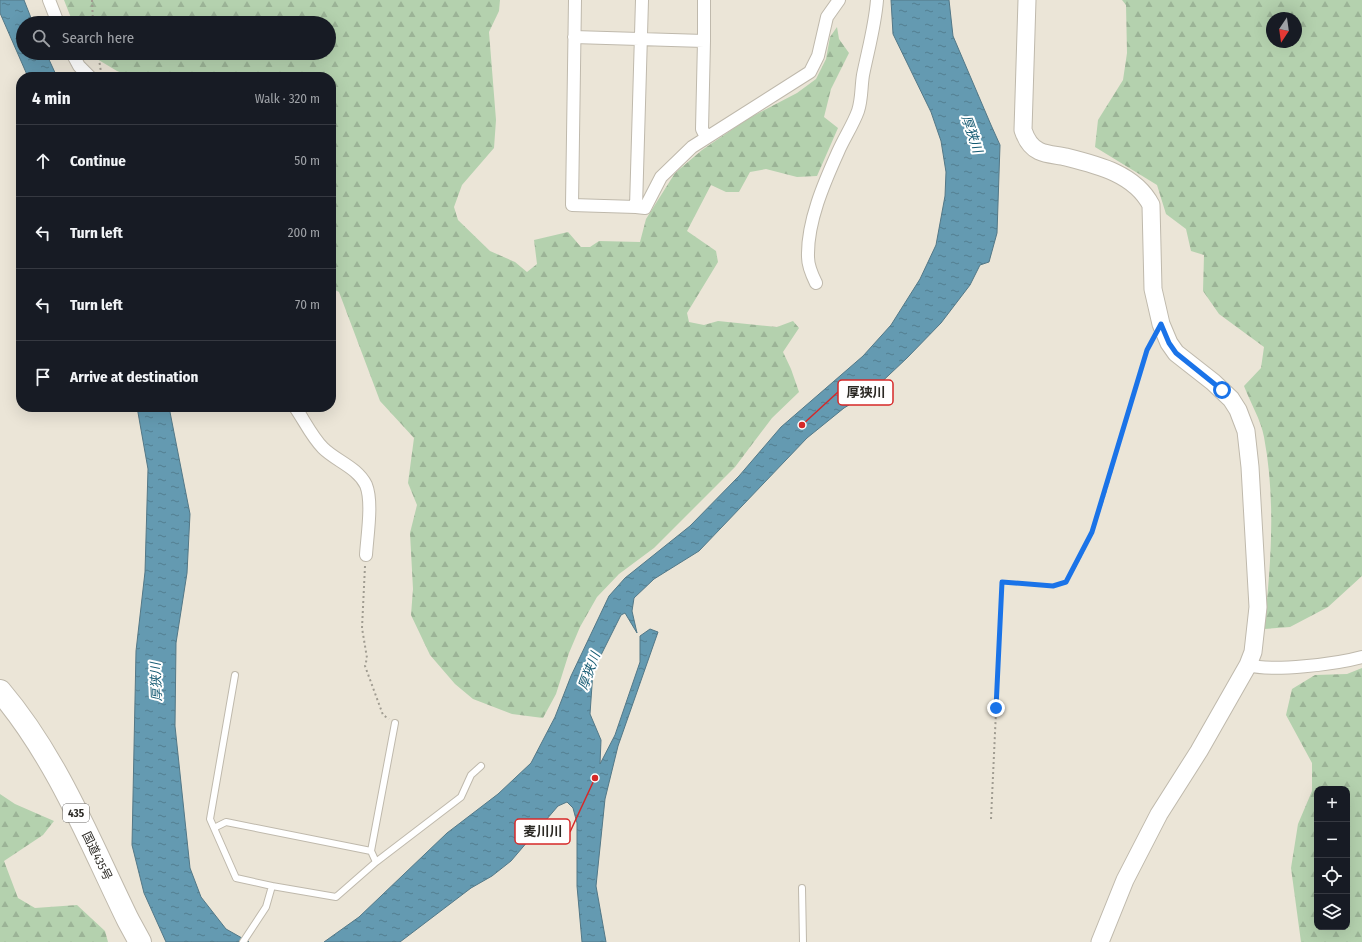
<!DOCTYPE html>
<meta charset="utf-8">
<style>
:root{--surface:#171b24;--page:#242831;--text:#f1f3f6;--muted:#9ea1a6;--line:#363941}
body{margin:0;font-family:"Fira Sans Condensed","Noto Sans JP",sans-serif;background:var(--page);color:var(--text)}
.controls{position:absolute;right:12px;bottom:12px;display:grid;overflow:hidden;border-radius:8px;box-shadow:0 4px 16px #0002}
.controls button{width:36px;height:36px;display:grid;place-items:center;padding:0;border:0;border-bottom:1px solid var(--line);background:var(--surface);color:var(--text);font:20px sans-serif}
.compass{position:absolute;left:1266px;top:12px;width:36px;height:36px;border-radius:50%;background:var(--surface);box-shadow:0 4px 16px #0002;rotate:193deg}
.stop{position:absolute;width:12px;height:12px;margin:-9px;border:3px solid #1a73e8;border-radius:50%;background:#fff}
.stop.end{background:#1a73e8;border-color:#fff;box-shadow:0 1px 4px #0008}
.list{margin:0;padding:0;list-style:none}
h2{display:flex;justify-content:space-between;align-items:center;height:52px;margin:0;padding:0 16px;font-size:17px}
h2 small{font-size:13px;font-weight:400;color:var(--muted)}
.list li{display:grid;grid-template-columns:26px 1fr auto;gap:12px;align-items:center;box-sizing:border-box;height:72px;padding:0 16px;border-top:1px solid var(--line)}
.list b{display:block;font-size:15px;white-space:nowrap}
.list em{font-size:13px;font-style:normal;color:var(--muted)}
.icon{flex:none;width:22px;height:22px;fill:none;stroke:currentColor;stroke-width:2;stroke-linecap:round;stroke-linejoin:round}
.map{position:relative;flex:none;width:1362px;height:942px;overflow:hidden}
.search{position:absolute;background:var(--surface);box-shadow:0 4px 16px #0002;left:16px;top:16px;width:320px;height:44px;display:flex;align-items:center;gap:10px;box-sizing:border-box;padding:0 14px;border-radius:22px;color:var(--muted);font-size:15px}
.panel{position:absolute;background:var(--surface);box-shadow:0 4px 16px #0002;left:16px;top:72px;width:320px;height:340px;border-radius:16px}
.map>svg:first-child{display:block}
.forest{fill:url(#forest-firs);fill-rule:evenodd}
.water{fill:url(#water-ripples);stroke:#537887}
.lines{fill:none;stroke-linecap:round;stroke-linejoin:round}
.lane-casing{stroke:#bfb9ac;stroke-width:8}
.street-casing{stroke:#bfb9ac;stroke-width:14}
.secondary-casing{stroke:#bfb9ac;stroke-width:19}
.highway-casing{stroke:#bfb9ac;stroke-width:24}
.path{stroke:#a09c91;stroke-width:2;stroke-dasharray:2 3;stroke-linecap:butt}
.lane{stroke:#fff;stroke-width:6}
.street{stroke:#fff;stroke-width:12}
.secondary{stroke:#fff;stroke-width:17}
.highway{stroke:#fff;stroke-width:22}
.route{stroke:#1a73e8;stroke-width:5}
.labels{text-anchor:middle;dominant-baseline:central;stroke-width:4;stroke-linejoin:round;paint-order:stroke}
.shield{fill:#fff;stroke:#6b6966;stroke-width:1}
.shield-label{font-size:11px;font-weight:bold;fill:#2b2924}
.street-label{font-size:12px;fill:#2b2924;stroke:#fff}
.water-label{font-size:13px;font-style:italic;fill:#145a72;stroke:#fff}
.leader{fill:none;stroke:#d62828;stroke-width:1.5}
.callout-dot{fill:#d62828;stroke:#fff;stroke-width:1.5}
.callout{fill:#fff;stroke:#d62828;stroke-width:1.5}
.callout-label{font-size:13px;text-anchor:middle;font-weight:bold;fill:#2b2924}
</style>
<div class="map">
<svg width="1362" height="942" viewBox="0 0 1362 942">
<defs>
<pattern id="forest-firs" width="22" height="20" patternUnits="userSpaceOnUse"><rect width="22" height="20" fill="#b4d1ae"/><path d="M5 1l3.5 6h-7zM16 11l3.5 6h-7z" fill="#9bb396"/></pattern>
<pattern id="water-ripples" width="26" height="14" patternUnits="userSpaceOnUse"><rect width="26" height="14" fill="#649ab1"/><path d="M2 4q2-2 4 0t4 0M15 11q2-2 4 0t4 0" fill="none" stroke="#537e90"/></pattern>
</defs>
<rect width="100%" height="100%" fill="#ebe5d7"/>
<path class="forest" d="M64,0H500L499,11L489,32L496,120L494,148L462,185L454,207L458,220L490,251L515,262L527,272L537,264L534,240L568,232L581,247H590L599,241L640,242L646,219L675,173L702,150L749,118L797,93L816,79L826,59L830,37L837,27L839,39L849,53L831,89L824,117L838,128L817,176L797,177L766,169L750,172L739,192H726L711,185L687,231L716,251L718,262L687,313L689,322L704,325L718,321L777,327L793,321L799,328L783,352L791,369L799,392L772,418L735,467L654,548L619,574L597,597L580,627L569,653L556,694L543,718L512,714L473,699L455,684L430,655L411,615L413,589L410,533L417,505L408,483L414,438L380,401L339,292L331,288V77H131L117,71L87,53H329V23H73Z
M1122,0H1362V576L1328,607L1290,627L1264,629C1271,566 1276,500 1264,437C1261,420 1250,402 1244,386L1261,368L1264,347L1219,314L1203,291L1204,255L1191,251L1186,229L1166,214L1157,185L1095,147L1098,120L1123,80L1127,53L1126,5ZM1272,18H1296V42H1272Z
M1362,668V942H1301L1291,868L1298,824L1312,791V763L1286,715L1292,689L1315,675L1347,674ZM1317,789H1347V927H1317Z
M0,794L15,804L54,821L43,835L4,861L18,898L35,908L77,905L105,931L108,942H0Z"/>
<path class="water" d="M0,0H24L33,23H23V53H46L57,77H28L0,13Z
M891,0H949L953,36L991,125L1000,145L997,233L989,262L980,265L970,285L941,323L907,358L872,391L844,408L807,438L699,551L654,579L634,598L632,611L637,633L625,613L621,615L593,671L590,714L601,740L600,764L615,735L640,662V636L650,629L658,632L618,746L605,799L596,886L606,942H582L577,886V823L573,808L567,802L558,806L511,861L492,876L471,888L400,942H324L359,917L447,833L498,794L531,763L555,717L571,676L609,596L625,578L690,526L739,476L781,427L863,356L891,325L920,279L936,245L945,196L946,172L941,141L931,112L893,34Z
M137,407H169L190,514L187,573L176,643L175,726L190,868L201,897L226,929L249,942H166L144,893L132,845L136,651L145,572L148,469Z"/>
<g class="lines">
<defs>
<path id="lane" d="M235,675L210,819L236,878L272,886
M214,828L226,822L371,851L376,862
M371,851L395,723
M802,888L803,942
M243,942L266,907L272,886L336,897L376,862L461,797L471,775L481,766"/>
<path id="street" d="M49,0L58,23
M575,0L572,205L636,207L642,0
M574,37L704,41V0
M704,41L702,129L706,137
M72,53L79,66L90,77
M636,207L645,208L661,177L692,147L810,72L818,56L827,17L839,0
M816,283C812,275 808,266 808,257C807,222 824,183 838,152C844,138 853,125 858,111C862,99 861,87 863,75C868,50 875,26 877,0
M295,407C304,420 312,437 323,448C336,461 357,467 366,485C373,502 367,537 366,555
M1248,665C1272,672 1337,664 1362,657"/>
<path id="secondary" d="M1027,0L1023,130C1026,139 1030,147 1039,151C1047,155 1058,155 1066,157C1098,165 1135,174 1151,205L1153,289L1161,324L1169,343L1176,353L1213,382L1231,399L1238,410L1246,431L1250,467L1258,607L1253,652L1248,665L1199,751L1159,814L1125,880L1100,942"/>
<path id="highway" d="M0,691C57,758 90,842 128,920L140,942"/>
</defs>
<use href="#lane" class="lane-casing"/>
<use href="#street" class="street-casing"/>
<use href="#secondary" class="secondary-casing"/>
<use href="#highway" class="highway-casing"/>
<path class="path" d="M92,0L93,23
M98,53L101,72
M365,566L362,628L367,658L365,666L383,715L389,719
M991,819L1002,582L1053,586L1066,582C1104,524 1114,453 1135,388C1140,371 1145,355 1153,339"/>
<use href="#lane" class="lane"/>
<use href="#street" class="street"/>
<use href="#secondary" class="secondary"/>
<use href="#highway" class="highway"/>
</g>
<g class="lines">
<path class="route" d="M996,708L1002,582L1053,586L1066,582L1092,532L1147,350L1161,324L1169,343L1176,353L1222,390"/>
</g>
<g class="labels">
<rect class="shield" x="63" y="804" width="26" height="18" rx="3"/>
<g class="shield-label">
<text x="76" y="813">435</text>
</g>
<g class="street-label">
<text transform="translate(97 856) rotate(64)">国道435号</text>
</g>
<g class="water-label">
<text transform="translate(972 134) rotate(71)">厚狭川</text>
<text transform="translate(589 671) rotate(-70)">厚狭川</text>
<text transform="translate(156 682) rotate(-92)">厚狭川</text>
</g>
</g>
<path class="leader" d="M802 425L838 392M595 778L570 832"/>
<g class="callout-dot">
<circle cx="802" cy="425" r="4"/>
<circle cx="595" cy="778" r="4"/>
</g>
<g class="callout">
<rect x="838" y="380" width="55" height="25" rx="4"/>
<rect x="515" y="819" width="55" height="25" rx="4"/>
</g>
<g class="callout-label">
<text x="866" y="397">厚狭川</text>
<text x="543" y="836">麦川川</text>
</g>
</svg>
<div class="controls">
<button>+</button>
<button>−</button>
<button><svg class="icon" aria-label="locate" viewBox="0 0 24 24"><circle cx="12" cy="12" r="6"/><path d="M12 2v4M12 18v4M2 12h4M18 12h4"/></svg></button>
<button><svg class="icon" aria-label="layers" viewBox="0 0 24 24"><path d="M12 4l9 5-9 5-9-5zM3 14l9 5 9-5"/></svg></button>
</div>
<svg class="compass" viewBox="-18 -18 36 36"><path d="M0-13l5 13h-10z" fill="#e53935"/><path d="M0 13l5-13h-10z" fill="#9ea1a6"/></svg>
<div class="stop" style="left:1222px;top:390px"></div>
<div class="stop end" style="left:996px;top:708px"></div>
<div class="search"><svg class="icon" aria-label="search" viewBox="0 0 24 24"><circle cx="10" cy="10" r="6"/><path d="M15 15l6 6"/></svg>Search here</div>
<section class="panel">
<h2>4 min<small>Walk · 320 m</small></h2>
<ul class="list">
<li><svg class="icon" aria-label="ahead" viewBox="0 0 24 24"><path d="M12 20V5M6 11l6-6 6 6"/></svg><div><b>Continue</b></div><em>50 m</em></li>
<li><svg class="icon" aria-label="left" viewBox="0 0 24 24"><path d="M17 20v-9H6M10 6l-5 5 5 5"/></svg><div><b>Turn left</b></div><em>200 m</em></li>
<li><svg class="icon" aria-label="left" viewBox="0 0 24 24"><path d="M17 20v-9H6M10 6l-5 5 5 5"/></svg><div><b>Turn left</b></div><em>70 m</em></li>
<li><svg class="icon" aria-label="arrive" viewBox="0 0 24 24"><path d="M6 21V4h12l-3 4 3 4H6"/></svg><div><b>Arrive at destination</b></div></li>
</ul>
</section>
</div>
